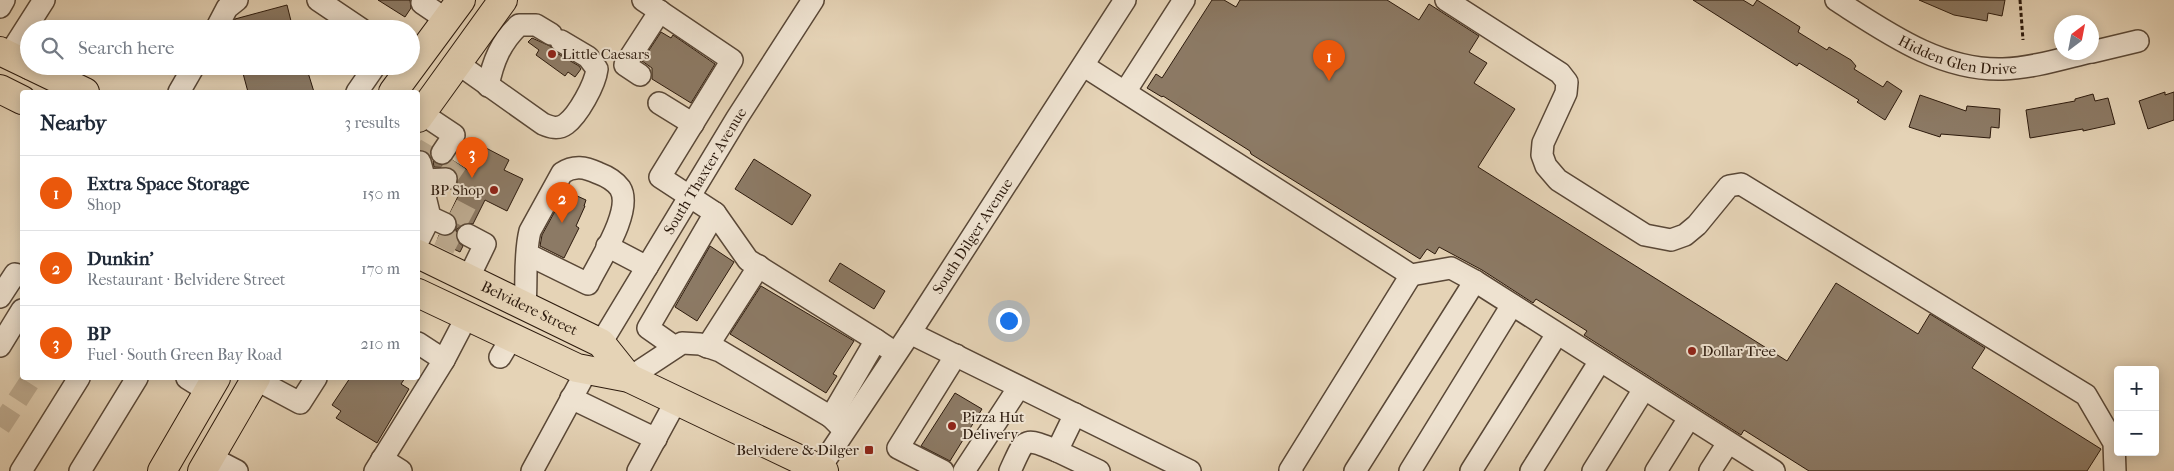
<!DOCTYPE html>
<meta charset="utf-8">
<style>
:root{--surface:#fff;--page:#f6f6f7;--text:#1f2937;--muted:#747a83;--line:#e0e1e3;--accent:#ea580c}
body{margin:0;font-family:"IM FELL French Canon",serif;background:var(--page);color:var(--text)}
.controls{position:absolute;right:15px;bottom:15px;display:grid;overflow:hidden;border-radius:5px;box-shadow:0 2px 12px #0003}
.controls button{width:45px;height:45px;display:grid;place-items:center;padding:0;border:0;border-bottom:1px solid var(--line);background:var(--surface);color:var(--text);font:25px sans-serif}
.compass{position:absolute;left:2054px;top:15px;width:45px;height:45px;border-radius:50%;background:var(--surface);box-shadow:0 2px 12px #0003;rotate:32deg}
.you{position:absolute;left:1008px;top:320px;width:18px;height:18px;margin:-12px;border:4px solid #fff;border-radius:50%;background:#1a73e8;box-shadow:0 0 0 8px #1a73e833}
.badge{display:grid;place-items:center;width:32px;height:32px;border-radius:50%;background:var(--accent);color:#fff;font-size:16px;font-weight:700}
.pin{position:absolute;translate:-50% -41px;filter:drop-shadow(0 1px 2px #0008)}
.pin::after{content:'';position:absolute;top:26px;width:18px;height:15px;background:inherit;clip-path:polygon(0 0,100% 0,50% 100%)}
.list{margin:0;padding:0;list-style:none}
h2{display:flex;justify-content:space-between;align-items:center;height:65px;margin:0;padding:0 20px;font-size:21px}
h2 small{font-size:16px;font-weight:400;color:var(--muted)}
.list li{display:grid;grid-template-columns:32px 1fr auto;gap:15px;align-items:center;box-sizing:border-box;height:75px;padding:0 20px;border-top:1px solid var(--line)}
.list b{display:block;font-size:19px;white-space:nowrap}
.list p{margin:0;font-size:16px;white-space:nowrap;color:var(--muted)}
.list em{font-size:16px;font-style:normal;color:var(--muted)}
.icon{flex:none;width:28px;height:28px;fill:none;stroke:currentColor;stroke-width:2;stroke-linecap:round;stroke-linejoin:round}
.map{position:relative;flex:none;width:2174px;height:471px;overflow:hidden}
.search{position:absolute;background:var(--surface);box-shadow:0 2px 12px #0003;left:20px;top:20px;width:400px;height:55px;display:flex;align-items:center;gap:12px;box-sizing:border-box;padding:0 18px;border-radius:28px;color:var(--muted);font-size:19px}
.panel{position:absolute;background:var(--surface);box-shadow:0 2px 12px #0003;left:20px;top:90px;width:400px;height:290px;border-radius:5px}
.map>svg:first-child{display:block}
.building{fill:#8c7a65;stroke:#2c1a0d}
.lines{fill:none;stroke-linecap:round;stroke-linejoin:round}
.minor-tunnel{stroke:#c0ae94;stroke-width:21;stroke-dasharray:21 11;stroke-linecap:butt}
.minor-casing{stroke:#5a4837;stroke-width:24}
.major-casing{stroke:#2c1a0d;stroke-width:30}
.path{stroke:#2c1a0d;stroke-width:3;stroke-dasharray:4 2.5;stroke-linecap:butt}
.minor{stroke:#eee2d0;stroke-width:21}
.major{stroke:#e5d3b6;stroke-width:28}
.poi-dot{fill:#8f2418;stroke:#eee2d0;stroke-width:2}
.labels{text-anchor:middle;dominant-baseline:central;stroke-width:4;stroke-linejoin:round;paint-order:stroke}
.street-label{font-size:15px;fill:#2c1a0d;stroke:#eee2d0}
.poi-label{font-size:15px;fill:#2c1a0d;stroke:#eee2d0;text-anchor:start}
</style>
<div class="map">
<svg width="2174" height="471" viewBox="0 0 2174 471">
<rect width="100%" height="100%" fill="#e5d3b6"/>
<filter id="stains"><feTurbulence type="fractalNoise" baseFrequency=".004" numOctaves="4"/><feColorMatrix values="0 0 0 0 .2 0 0 0 0 .09 0 0 0 0 .02 0 0 0 .5 -.17"/></filter>
<radialGradient id="worn" r=".72"><stop offset=".6" stop-color="#630" stop-opacity="0"/><stop offset="1" stop-color="#630" stop-opacity=".3"/></radialGradient>
<path class="building" d="M378,0H410L411,8L405,17Z
M1212,0H1224L1236,7L1240,0H1387L1419,20L1429,4L1479,36L1469,52L1487,63L1474,83L1515,109L1478,167L1787,361L1836,283L1918,334L1930,314L1985,348L1972,368L2101,449L2087,471H1809L1744,430L1741,435L1584,335L1587,331L1536,299L1533,303L1482,270L1439,247L1435,254L1427,249L1420,259L1251,154L1250,151L1163,96L1162,97L1147,88L1156,74L1162,78Z
M1693,0H1743L1753,6L1757,0L1800,27L1798,32L1827,50L1829,47L1851,60L1856,66L1854,69L1883,87L1887,81L1902,91L1885,120L1857,102L1859,100L1799,63L1797,66Z
M1919,0H2005L2002,16L1988,13L1987,21L1954,15Z
M287,5L293,29H230L235,19Z
M661,32L671,38L673,35L715,64L691,103L652,79V68L642,61Z
M532,38L550,46L555,52L579,66L581,69L575,77L568,72L565,76L536,55L539,50L528,42Z
M241,66H306L314,92H248Z
M2165,92V95L2174,92V120L2148,129L2139,101Z
M2093,94L2095,101L2108,98L2115,124L2083,131V129L2030,138L2026,110L2075,101V99Z
M1920,95L1966,111L1967,106L2000,109L1999,128L1991,127L1990,138L1941,134L1940,137L1909,127Z
M486,148L509,160L504,170L523,179L507,211L485,200L473,224L467,223L457,229L456,235L457,241L463,246L460,252L437,241L439,235L446,236L452,234L456,229L455,217L450,213L461,190L456,186L458,178L452,168L434,167L433,161L442,165L452,160L474,174Z
M754,159L811,195L792,225L735,189Z
M566,191L586,200L584,206H585L576,226L579,228L564,258L540,246L542,235Z
M710,246L734,262L697,321L675,307Z
M840,263L885,291L874,309L829,281Z
M761,286L854,341L833,374L837,376L826,393L730,334Z
M350,378H405L401,384L409,389L377,443L336,418L341,411L332,405Z
M955,393L982,409L950,461L921,446Z"/>
<g class="lines">
<path class="minor-tunnel" d="M420,162L430,145
M446,179L457,163
M452,209L475,221
M439,235L463,247
M0,427L32,378"/>
<defs>
<g id="minor">
<path d="M318,0L361,29"/>
<path d="M424,0L422,3L447,20"/>
<path d="M643,0L732,60L660,177L715,213L748,260L876,340"/>
<path d="M1446,0L1560,73L1567,82L1566,93L1543,143L1542,155L1546,166L1558,180L1645,235L1671,240L1685,235L1697,225L1729,186L1741,184L2086,395L2114,443L2115,471"/>
<path id="s1" d="M1836,0C1886,32 1940,71 2003,69C2032,68 2061,59 2090,52"/>
<path d="M0,7L4,0"/>
<path d="M216,29L227,8L237,0"/>
<path d="M2092,52L2138,41"/>
<path d="M9,55L44,0"/>
<path d="M457,63L543,124C550,127 558,130 566,124C578,115 595,85 597,69L588,57L561,41"/>
<path d="M1084,66L1411,275L1451,268L1475,281L1774,471"/>
<path d="M640,75L625,65L660,11"/>
<path d="M488,86C493,61 501,42 519,25H536L551,34"/>
<path d="M179,92L194,66"/>
<path d="M357,92L375,66"/>
<path d="M1125,92L1184,0"/>
<path d="M659,103L693,124"/>
<path d="M421,113L454,135L442,153"/>
<path d="M420,162L425,180"/>
<path d="M425,180L446,179"/>
<path d="M418,181L422,184L430,217L445,224"/>
<path d="M468,235L485,244L468,279"/>
<path d="M418,241L430,217"/>
<path d="M607,246L647,267"/>
<path d="M0,297L15,274L22,276"/>
<path d="M525,306C527,282 524,255 530,231L562,173C574,165 585,167 598,173C606,176 615,181 620,188C634,210 598,263 588,284L527,254"/>
<path d="M910,333L1190,471"/>
<path id="s2" d="M601,343L737,118L813,0"/>
<path d="M0,346L22,310"/>
<path d="M675,347L648,328L715,213"/>
<path d="M707,347L759,266"/>
<path d="M500,357L512,337"/>
<path d="M444,360L467,316"/>
<path d="M187,378L208,391"/>
<path d="M629,378L682,343L700,344L720,351L831,417"/>
<path d="M255,379L300,403L316,378"/>
<path d="M571,398L656,439"/>
<path d="M1075,414L1057,451L1099,471"/>
<path d="M841,427L831,417L876,340L888,348"/>
<path d="M210,457L237,471"/>
<path d="M382,459L401,471"/>
<path d="M21,471L79,378"/>
<path d="M80,471L137,378"/>
<path d="M375,471L444,360L418,343"/>
<path d="M532,471L587,370"/>
<path d="M638,471L676,401"/>
<path id="s3" d="M818,471L910,333L1125,0"/>
<path d="M943,471L898,448L956,355"/>
<path d="M964,471L1019,387"/>
<path d="M1010,471C1025,439 1022,436 1057,451"/>
<path d="M1292,471L1290,470L1411,275"/>
<path d="M1355,471L1475,281"/>
<path d="M1410,471L1512,305"/>
<path d="M1471,471L1557,334"/>
<path d="M1531,471L1600,361"/>
<path d="M1593,471L1644,389"/>
<path d="M1656,471L1689,418"/>
<path d="M1710,471L1728,443"/>
</g>
<g id="major">
<path d="M0,51L29,65"/>
<path d="M31,66L85,92"/>
<path d="M0,89L22,100"/>
<path d="M393,92L461,0"/>
<path d="M418,118L503,0"/>
<path id="s4" d="M418,254L601,343L629,378"/>
<path d="M418,293L577,368L629,378L824,471"/>
<path d="M162,471L216,378"/>
<path d="M202,471L256,378"/>
</g>
</defs>
<use href="#minor" class="minor-casing"/>
<use href="#major" class="major-casing"/>
<path class="path" d="M2020,0L2023,40"/>
<use href="#minor" class="minor"/>
<use href="#major" class="major"/>
</g>
<g class="poi-dot">
<circle cx="552" cy="54" r="5"/>
<circle cx="494" cy="190" r="5"/>
<circle cx="1692" cy="351" r="5"/>
<circle cx="952" cy="426" r="5"/>
<rect x="864" y="445" width="10" height="10" rx="2.5"/>
</g>
<g class="labels">
<g class="street-label">
<text stroke="none"><textPath href="#s1" startOffset="136">Hidden Glen Drive</textPath></text>
<text stroke="none"><textPath href="#s2" startOffset="201">South Thaxter Avenue</textPath></text>
<text stroke="none"><textPath href="#s3" startOffset="281">South Dilger Avenue</textPath></text>
<text stroke="none"><textPath href="#s4" startOffset="124">Belvidere Street</textPath></text>
</g>
<g class="poi-label">
<text x="562" y="54">Little Caesars</text>
<text x="484" y="190" text-anchor="end">BP Shop</text>
<text x="1702" y="351">Dollar Tree</text>
<text x="962" y="417">Pizza Hut<tspan x="962" dy="17">Delivery</tspan></text>
<text x="859" y="450" text-anchor="end">Belvidere &amp; Dilger</text>
</g>
</g>
<rect width="100%" height="100%" filter="url(#stains)"/>
<rect width="100%" height="100%" fill="url(#worn)"/>
</svg>
<div class="controls">
<button>+</button>
<button>−</button>
</div>
<svg class="compass" viewBox="-18 -18 36 36"><path d="M0-13l5 13h-10z" fill="#e53935"/><path d="M0 13l5-13h-10z" fill="#747a83"/></svg>
<div class="you"></div>
<div class="pin badge" style="left:1329px;top:81px">1</div>
<div class="pin badge" style="left:562px;top:223px">2</div>
<div class="pin badge" style="left:472px;top:178px">3</div>
<div class="search"><svg class="icon" aria-label="search" viewBox="0 0 24 24"><circle cx="10" cy="10" r="6"/><path d="M15 15l6 6"/></svg>Search here</div>
<section class="panel">
<h2>Nearby<small>3 results</small></h2>
<ul class="list">
<li><span class="badge">1</span><div><b>Extra Space Storage</b><p>Shop</p></div><em>150 m</em></li>
<li><span class="badge">2</span><div><b>Dunkin'</b><p>Restaurant · Belvidere Street</p></div><em>170 m</em></li>
<li><span class="badge">3</span><div><b>BP</b><p>Fuel · South Green Bay Road</p></div><em>210 m</em></li>
</ul>
</section>
</div>
